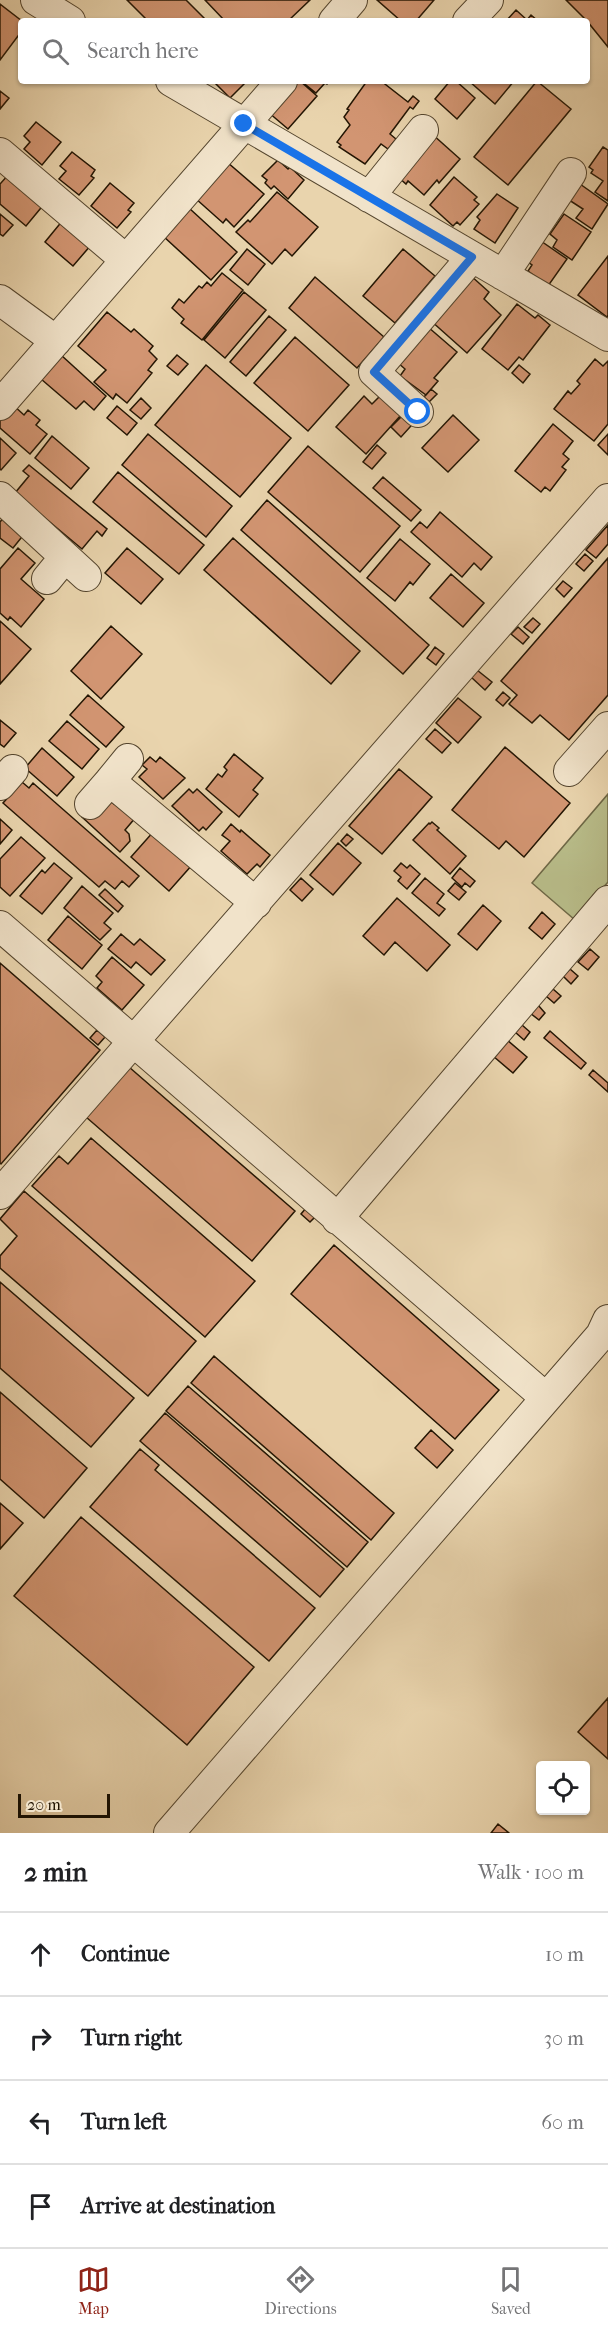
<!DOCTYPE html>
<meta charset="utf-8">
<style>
:root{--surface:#fff;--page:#f2f2f2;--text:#202124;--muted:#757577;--line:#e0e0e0;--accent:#8f2418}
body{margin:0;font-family:"IM FELL French Canon",serif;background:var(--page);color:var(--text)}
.controls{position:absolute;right:18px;bottom:18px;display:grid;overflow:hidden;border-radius:6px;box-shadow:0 2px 4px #0004}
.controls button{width:54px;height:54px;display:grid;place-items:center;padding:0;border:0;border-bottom:2px solid var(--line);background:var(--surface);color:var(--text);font:30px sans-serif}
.scale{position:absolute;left:18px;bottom:15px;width:92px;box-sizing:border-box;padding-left:6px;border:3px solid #231503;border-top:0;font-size:16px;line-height:21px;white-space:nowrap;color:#231503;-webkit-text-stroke:4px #f1e3ca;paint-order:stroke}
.stop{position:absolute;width:18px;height:18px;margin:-14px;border:4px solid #1a73e8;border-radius:50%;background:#fff}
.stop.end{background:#1a73e8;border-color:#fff;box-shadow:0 2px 6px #0008}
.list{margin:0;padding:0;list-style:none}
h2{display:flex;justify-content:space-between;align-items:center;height:78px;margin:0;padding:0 24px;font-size:26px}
h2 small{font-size:20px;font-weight:400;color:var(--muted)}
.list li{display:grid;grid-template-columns:39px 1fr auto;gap:18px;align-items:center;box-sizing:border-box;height:84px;padding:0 24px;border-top:2px solid var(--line)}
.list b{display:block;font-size:22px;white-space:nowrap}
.list em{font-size:20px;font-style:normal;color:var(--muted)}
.icon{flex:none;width:33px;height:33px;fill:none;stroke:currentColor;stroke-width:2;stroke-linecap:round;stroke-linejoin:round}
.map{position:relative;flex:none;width:608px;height:1833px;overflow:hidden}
.search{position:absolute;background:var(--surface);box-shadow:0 2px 4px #0004;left:18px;right:18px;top:18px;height:66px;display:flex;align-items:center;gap:15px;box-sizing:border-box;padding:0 21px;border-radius:6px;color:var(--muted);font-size:22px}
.sheet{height:414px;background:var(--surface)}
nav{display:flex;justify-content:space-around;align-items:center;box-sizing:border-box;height:84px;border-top:2px solid var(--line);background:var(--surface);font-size:16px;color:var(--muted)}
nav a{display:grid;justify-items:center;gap:3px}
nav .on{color:var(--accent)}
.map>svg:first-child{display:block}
.green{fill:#b8bc89;stroke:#6e6846;stroke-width:1.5}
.building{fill:#d29572;stroke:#231503;stroke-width:1.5}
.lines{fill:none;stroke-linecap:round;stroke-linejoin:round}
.minor-casing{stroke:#54452e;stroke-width:32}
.minor{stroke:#f1e3ca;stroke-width:30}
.route{stroke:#1a73e8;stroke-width:8}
</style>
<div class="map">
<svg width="608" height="1833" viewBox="0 0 608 1833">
<rect width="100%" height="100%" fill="#e9d4ad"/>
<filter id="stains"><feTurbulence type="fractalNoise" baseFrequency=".00333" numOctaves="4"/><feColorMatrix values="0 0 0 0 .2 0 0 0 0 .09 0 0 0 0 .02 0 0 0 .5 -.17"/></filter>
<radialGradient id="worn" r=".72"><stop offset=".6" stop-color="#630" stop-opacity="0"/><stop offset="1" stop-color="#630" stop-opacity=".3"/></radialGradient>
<path class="green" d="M608,794V882L575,920L532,883Z"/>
<path class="building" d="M127,0H186L207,21H148Z
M205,0H310L288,21H225Z
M377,0H434L416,21H401Z
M566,0H608V47L587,21Z
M0,4L22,21L21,32L0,60Z
M516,10L527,20L531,15L538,21H506Z
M213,81H247L230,98Z
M295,81H300L317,96L288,129L268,112Z
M301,81H329L327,84L325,83L316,93Z
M367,81H381L408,102L413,96L419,101L413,109L410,107L390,134L396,139L388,149L381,144L365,164L339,147L341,145L337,142L350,125L344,117L349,110L347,109Z
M450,81H456L475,98L457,119L435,99Z
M469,81H514L495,104Z
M537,81L571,109L508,185L474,157Z
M0,91L9,98L0,109Z
M36,122L61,142L42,165L24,149L30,142L24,136Z
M432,134L460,159L439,183L437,180L424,195L408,181L406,184L397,176Z
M603,147L608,150V201L595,192L603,181L591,173L593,170L589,167Z
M72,152L95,170L91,176L94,178L79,195L59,179L66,171L60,166Z
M278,160L288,169L290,167L304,180L288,199L274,186L271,189L265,183L267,180L262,176Z
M227,162L264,194L234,227L226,219L223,223L195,198Z
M9,174L45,203L26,226L0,204V184Z
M454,177L477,197L474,200L479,204L460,225L457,222L453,226L430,205Z
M110,183L134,203L128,210L131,212L117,228L91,206Z
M580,184L608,204L592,229L576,218L583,209L569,200Z
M277,192L318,227L292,256L285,249L272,264L236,232L248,220L250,222Z
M497,194L518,208L495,243L474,229L480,220L477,217Z
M189,208L237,252L211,280L163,236Z
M0,214L13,225L3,236L0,234Z
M564,214L591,232L572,260L553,247L557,240L550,234Z
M63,220L91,245L73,266L45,242Z
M538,239L567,259L548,286L528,271L532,265L524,259Z
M247,249L265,264L248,285L230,270Z
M403,249L435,276L395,323L363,296Z
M608,256V315L607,317L578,295Z
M222,273L243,290L202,340L181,323L184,319L172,308L179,299L184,303L199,286L202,288L207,282L211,286Z
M470,275L489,292L484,299L501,315L467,353L430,320Z
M315,277L384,337L357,368L289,308Z
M244,292L266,310L225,358L204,340Z
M517,304L535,318L538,315L550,325L523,360L519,357L508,370L482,349Z
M107,312L131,332L134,329L153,346L149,351L157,359L148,370L152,373L127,403L116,394L113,399L94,382L106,370L78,346Z
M269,316L286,330L246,376L230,362Z
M428,327L457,352L434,378L438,381L426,395L400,376L405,369L397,362Z
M295,337L349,385L308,431L254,383Z
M61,355L106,396L94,410L84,401L76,409L41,379Z
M177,355L188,364L178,375L167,366Z
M595,359L603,366L608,361V424L594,441L554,409L568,391L571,394L580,384L577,381Z
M206,365L291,438L240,497L155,425Z
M519,365L530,374L523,383L512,373Z
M431,389L437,394L429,402L424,397Z
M364,396L372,404L380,396L401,415L366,454L336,427Z
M141,398L151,408L141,419L130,410Z
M13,405L24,415L28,410L40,420L36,425L47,434L30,454L0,428V420Z
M117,406L137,423L127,435L107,418Z
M410,408L419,417L401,437L391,427Z
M453,415L479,440L448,472L422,448Z
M553,424L573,441L563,454L569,459L562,467L566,470L550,491L545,487L541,492L515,471Z
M148,434L232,506L206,537L122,465Z
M608,434V455L598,445Z
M52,436L89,468L71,489L35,458Z
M0,438L16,453L1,470L0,469Z
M377,445L386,453L372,469L363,462Z
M308,446L400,526L360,572L268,492Z
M29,465L107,529L102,536L97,531L82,549L15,493L29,476L23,471Z
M118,472L204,545L179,574L93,502Z
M383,477L421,510L411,521L373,488Z
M267,500L429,645L403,674L241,530Z
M440,512L492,557L481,570L474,563L462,577L411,532L420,522L427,528Z
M5,516L25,533L13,548L0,538V522Z
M608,525V544L596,558L586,550Z
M233,538L360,651L331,684L204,570Z
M400,539L430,564L413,585L410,582L395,601L367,578Z
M18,548L35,563L21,579L44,599L21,627L10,617L8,620L0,613V569Z
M127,548L163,579L141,604L105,573Z
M585,554L593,561L584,571L576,564Z
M608,558V695L569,740L540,715L532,723L509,704L517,695L501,681Z
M451,574L484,603L463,627L430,598Z
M563,581L572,588L564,597L556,589Z
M533,618L540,624L532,633L524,627Z
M0,621L31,649L0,684Z
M111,626L142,654L101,699L71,671Z
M518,627L529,637L523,644L511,634Z
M435,647L444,654L436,665L427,658Z
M477,670L492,682L485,690L471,677Z
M503,692L510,698L503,706L496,700Z
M88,695L124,727L106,747L70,715Z
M458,698L481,717L458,743L436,723Z
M0,720L16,733L4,747L0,744Z
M67,721L99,749L82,769L49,741Z
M435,729L451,743L442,753L426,739Z
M505,747L570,803L524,857L506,841L499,849L452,810Z
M42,748L74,777L57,796L25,768Z
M234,754L263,778L253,790L258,794L239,817L206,789L218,774L222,777L227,770L224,767Z
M150,757L156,762L160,757L185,778L163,799L139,777L147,769L142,765Z
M399,769L432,797L382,854L349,826Z
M22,782L29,788L33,783L139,876L129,887L122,881L115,889L105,881L99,887L3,803Z
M189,789L193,793L197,789L222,812L206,830L203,827L199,831L172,806Z
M111,801L114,804L118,801L136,817L125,830L129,834L130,841L120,852L82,817L89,810Z
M0,819L12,830L0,844Z
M432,822L439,828L437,830L466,856L450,874L413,840L429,823L430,824Z
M231,824L240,832L241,830L270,855L260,867L257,864L247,874L221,851L230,841L222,835Z
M154,831L192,865L169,891L131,857Z
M347,834L353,839L346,846L341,841Z
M21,837L45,858L10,896L0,887V859Z
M338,843L361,863L333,895L310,875Z
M54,863L72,878L42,914L20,896L42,870L45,873Z
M401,863L407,868L410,865L420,874L407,889L398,881L401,877L394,871Z
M460,868L475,881L470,887L465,883L462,887L452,878Z
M301,878L313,889L302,901L290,890Z
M425,878L444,894L437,903L445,909L439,916L412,893Z
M455,883L466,892L459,900L448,891Z
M82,886L113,913L104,923L111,929L100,940L64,908Z
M105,889L123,906L118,912L99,895Z
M397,898L450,945L427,971L395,942L384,955L363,936Z
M483,905L501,921L477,950L458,934Z
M542,912L555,924L542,939L529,928Z
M68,916L102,945L82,969L48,940Z
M121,934L134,945L140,939L165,960L151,975L136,962L131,968L108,949Z
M590,949L599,957L588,970L578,962Z
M112,957L144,985L122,1010L97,988L102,982L96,976Z
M0,963L100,1050L1,1164L0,1163Z
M570,969L578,976L571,984L563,976Z
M553,989L561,996L554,1003L546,996Z
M538,1005L545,1013L539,1020L530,1013Z
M522,1025L530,1032L524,1040L515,1032Z
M97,1030L105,1037L98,1045L90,1038Z
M550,1031L586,1063L581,1069L544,1038Z
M507,1040L527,1057L513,1073L493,1056Z
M129,1067L295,1211L252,1261L86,1117Z
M593,1070L608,1083V1092L589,1075Z
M91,1138L255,1281L205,1337L32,1186L59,1156L68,1164Z
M24,1191L196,1341L148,1396L0,1268V1256L17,1236L0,1219Z
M306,1208L316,1216L310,1222L301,1214Z
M334,1245L499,1390L455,1439L291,1294Z
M0,1282L134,1398L91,1447L0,1368Z
M214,1356L394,1513L371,1540L191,1383Z
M188,1386L368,1542L347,1567L166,1411Z
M0,1392L87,1468L44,1518L0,1479Z
M165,1413L344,1569L320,1597L140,1441Z
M431,1430L453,1450L437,1468L415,1448Z
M140,1449L159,1465L155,1470L315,1608L269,1661L90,1507Z
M0,1503L23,1523L0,1549Z
M81,1517L254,1667L187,1745L14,1596Z
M608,1698V1759L578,1732Z
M498,1824L509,1833H491Z"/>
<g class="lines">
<defs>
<path id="minor" d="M36,0L70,21
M334,21L352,0
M468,21L488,0
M171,81L608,336
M0,153L126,260
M369,197L423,130
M503,275L571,173
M0,300L56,341
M0,405L282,81
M418,412L374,372L472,257
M0,497L86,576
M47,579L65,557
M569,771L608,727
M110,781L128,759
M0,785L13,770
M90,804L110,781L256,903
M0,926L546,1398
M0,1194L608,499
M337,1219L608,901
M169,1833L601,1335L608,1320"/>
</defs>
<use href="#minor" class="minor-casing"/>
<use href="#minor" class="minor"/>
</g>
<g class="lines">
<path class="route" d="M244,124L472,257L374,372L418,412"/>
</g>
<rect width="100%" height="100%" filter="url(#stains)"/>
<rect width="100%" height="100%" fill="url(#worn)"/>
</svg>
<div class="controls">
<button><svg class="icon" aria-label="locate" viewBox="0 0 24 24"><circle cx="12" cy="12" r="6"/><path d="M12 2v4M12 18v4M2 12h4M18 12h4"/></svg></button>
</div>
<div class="scale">20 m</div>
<div class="stop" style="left:418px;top:412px"></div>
<div class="stop end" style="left:244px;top:124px"></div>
<div class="search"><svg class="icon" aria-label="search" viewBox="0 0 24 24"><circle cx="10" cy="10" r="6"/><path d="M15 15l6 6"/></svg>Search here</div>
</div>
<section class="sheet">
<h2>2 min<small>Walk · 100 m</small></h2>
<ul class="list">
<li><svg class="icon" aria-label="ahead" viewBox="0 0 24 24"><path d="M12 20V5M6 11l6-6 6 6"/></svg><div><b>Continue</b></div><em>10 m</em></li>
<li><svg class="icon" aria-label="right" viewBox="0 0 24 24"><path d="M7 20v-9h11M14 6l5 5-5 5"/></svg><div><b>Turn right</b></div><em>30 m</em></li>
<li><svg class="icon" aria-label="left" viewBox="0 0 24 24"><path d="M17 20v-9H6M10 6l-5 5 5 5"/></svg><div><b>Turn left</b></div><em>60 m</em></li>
<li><svg class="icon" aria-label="arrive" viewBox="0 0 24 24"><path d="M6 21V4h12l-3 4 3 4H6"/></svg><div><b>Arrive at destination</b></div></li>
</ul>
</section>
<nav>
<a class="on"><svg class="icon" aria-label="map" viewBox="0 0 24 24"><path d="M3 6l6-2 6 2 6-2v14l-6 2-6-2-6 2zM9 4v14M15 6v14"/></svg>Map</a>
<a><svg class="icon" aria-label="directions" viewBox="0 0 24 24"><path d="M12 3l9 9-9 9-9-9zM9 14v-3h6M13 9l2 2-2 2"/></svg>Directions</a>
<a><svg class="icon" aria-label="saved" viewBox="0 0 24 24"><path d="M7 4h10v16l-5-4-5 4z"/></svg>Saved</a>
</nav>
